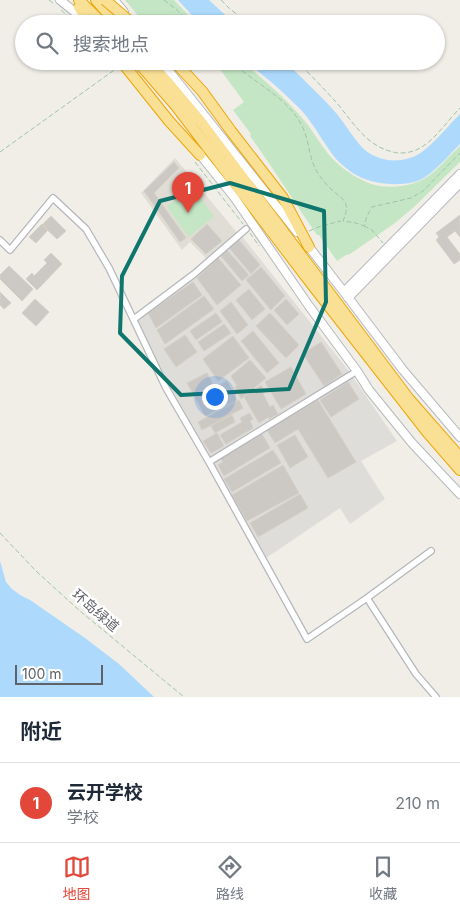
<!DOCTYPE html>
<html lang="zh">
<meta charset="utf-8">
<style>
:root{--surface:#fff;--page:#f2f2f3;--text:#1f2937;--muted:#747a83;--line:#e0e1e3;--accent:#e3473a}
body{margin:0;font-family:Inter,"Noto Sans SC",sans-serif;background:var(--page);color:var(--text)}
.scale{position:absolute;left:15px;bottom:12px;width:88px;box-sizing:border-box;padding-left:5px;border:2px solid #5f6267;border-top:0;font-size:14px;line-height:18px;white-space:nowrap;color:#5f6267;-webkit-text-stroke:4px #fff;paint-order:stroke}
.you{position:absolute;left:214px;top:396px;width:18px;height:18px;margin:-12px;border:4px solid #fff;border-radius:50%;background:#1a73e8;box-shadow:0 0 0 8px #1a73e833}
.badge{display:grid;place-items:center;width:32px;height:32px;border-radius:50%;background:var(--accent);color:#fff;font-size:16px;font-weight:700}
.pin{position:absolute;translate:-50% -41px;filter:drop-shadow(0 1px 2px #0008)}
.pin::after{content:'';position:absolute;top:26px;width:18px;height:15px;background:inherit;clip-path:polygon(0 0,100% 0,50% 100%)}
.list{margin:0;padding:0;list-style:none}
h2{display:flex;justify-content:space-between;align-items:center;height:65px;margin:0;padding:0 20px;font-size:21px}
h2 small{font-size:16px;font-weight:400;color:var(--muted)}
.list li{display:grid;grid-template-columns:32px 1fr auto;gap:15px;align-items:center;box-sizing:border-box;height:80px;padding:0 20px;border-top:1px solid var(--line)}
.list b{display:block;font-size:19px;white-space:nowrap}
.list p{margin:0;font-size:16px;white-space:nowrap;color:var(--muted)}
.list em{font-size:16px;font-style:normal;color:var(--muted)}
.icon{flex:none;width:28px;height:28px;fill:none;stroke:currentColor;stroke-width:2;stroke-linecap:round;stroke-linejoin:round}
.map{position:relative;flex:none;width:460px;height:697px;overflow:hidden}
.search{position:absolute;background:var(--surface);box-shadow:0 1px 4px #0004;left:15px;right:15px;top:15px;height:55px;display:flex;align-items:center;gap:12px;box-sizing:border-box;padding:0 18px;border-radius:28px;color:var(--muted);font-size:19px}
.sheet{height:145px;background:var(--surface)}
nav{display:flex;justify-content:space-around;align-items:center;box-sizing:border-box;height:70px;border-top:1px solid var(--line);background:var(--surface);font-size:14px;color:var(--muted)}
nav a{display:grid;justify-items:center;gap:2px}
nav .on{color:var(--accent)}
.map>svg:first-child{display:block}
.industrial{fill:#dfddd9}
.education{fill:#e0ddd5}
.green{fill:#c5e6c5}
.water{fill:#acd9fc}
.building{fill:#ccc9c4;stroke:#d5d0c6}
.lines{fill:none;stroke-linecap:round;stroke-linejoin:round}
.street-casing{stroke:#b4b7bb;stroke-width:8}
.secondary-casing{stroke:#b6b9be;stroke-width:10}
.highway-casing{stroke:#eea709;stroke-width:12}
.path{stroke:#9dc5a9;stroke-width:1;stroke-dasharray:5 2.5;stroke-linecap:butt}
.street{stroke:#fff;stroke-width:5.5}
.secondary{stroke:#fff;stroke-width:8}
.highway{stroke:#f9e095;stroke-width:10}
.highway-bridge-casing{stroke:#eea709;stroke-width:12;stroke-linecap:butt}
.highway-bridge{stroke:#f9e095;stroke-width:10}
.marked{fill:none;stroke:#0f766e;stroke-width:4;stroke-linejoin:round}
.labels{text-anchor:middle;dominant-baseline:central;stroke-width:5;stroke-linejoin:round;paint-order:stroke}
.street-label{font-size:14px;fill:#5f6267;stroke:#fff}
</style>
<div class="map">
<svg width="460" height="697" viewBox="0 0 460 697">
<rect width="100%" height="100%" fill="#f0eee7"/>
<path class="industrial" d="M241,235L348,370L397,441L361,461L385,499L350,524L340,508L266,558L168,383L137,319Z"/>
<path class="education" d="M175,158L238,234L207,259L190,242L182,250L141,193Z"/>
<path class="green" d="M125,0H174L197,24H175L168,17L158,24H145Z
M214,61H241L244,63C265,81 285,98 303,119C315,133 324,152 338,164C345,170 355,177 364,181C381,190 411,188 427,177C439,169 449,156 460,146V162L415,206L395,223L350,254L346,255L337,261L319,235H317C294,202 273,168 250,136L251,134L233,110L244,102Z
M191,185L214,216L189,237L167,207Z"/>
<path class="water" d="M178,0H209L235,24H200Z
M245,61C253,61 278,59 283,62C290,65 303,79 309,85C319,95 331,106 340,118C347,127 353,137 360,145C374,162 401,165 419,154C432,146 449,125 460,114V144C449,155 434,173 420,180C406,186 382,185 368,180C356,177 344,167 336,159C324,144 315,126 303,112C286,94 265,76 245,61Z
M0,561L6,582L12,589L20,595L30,600L85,638L119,664L154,697H0Z"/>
<path class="building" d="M174,162L179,168L154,193L186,238L180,242L144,191Z
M460,215V237L455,231L447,237L460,254V260L454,264L436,240L439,237L436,233Z
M51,216L66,231L57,239L42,225Z
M42,224L48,230L36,243L29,237Z
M207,224L222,241L206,254L191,239Z
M239,240L260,265L251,274L229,248Z
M227,250L249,275L242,281L221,256Z
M51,253L62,264L37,290L26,279L32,273L34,276L47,263L44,260Z
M218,258L241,285L217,305L197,278Z
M9,266L33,289L22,301L0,279V275Z
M261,267L285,296L271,310L246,280Z
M193,282L202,295L156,328L148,313Z
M249,289L265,309L252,320L236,300Z
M0,292L11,303L4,309L0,305Z
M204,296L214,309L165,344L157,330Z
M35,299L49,312L36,326L22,313Z
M286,299L299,314L287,325L274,310Z
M231,302L248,325L237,334L220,311Z
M216,313L222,322L196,340L190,331Z
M270,313L299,345L286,358L256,326Z
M224,324L231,333L204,351L198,342Z
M253,331L279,363L267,373L241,341Z
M185,335L197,352L176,367L164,349Z
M233,336L249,358L218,381L203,359Z
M321,342L342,374L324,386L303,354Z
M250,360L266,378L241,399L235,387L237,386L231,376Z
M291,367L306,394L281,409L265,382Z
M207,373L213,385L194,395L187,383Z
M227,381L237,400L205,416L195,397Z
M348,382L359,399L331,417L320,400Z
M261,385L265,392L263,394L270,407L273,405L278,414L269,419L268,417L259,423L244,397Z
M239,400L243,408L202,430L198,422Z
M318,400L356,462L328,478L298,429L275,443L267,430Z
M250,413L253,419L250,421L253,428L226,444L220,435L242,422L240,418Z
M232,415L235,422L215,433L211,426Z
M217,433L224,446L211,453L203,441Z
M262,434L270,448L224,476L218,465L223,462L221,459Z
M295,435L308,457L290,468L277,445Z
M273,450L281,463L232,492L224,479Z
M283,465L299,493L247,521L232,495Z
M300,494L308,508L258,537L250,523Z"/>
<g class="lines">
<defs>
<path id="street" d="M0,240L10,250L53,198L86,229L109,268L166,388L209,462L307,639L367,598L431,551
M134,319L194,274L246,229
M209,462L357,371
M367,598L416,674L436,697"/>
<path id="secondary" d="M60,0L87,22
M114,0L124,12
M161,61L297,232
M198,152L234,197L309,306L357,371L369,390L412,443L460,494
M306,243L344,292L403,370L460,437
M344,292L460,174
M348,298L460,183"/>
<path id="highway" d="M79,0L103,24
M96,0L117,24
M79,7L91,24
M137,61L176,106L310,282L427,432L460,470
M148,61L170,85L201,122L409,399L460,457
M174,61L202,91L231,131L283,198L309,247
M169,121L200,155"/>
</defs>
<use href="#street" class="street-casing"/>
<use href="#secondary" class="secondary-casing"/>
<use href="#highway" class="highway-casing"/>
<path class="path" d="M49,0L54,4
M164,0L177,10L191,24
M221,0L229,8L249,24
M61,10L77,24
M231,61C236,66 242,71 249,76C269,91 292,104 303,128C310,144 309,161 319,175C322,179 326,184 329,187C342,200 352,200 343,221L356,223L364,226L367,216L372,207L411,198L423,191L460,153
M296,61C310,74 323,88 336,102C353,122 366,146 393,152C400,154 409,153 416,150C433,143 447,121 460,108
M0,152L117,68
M195,162L243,224
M364,226L372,230L383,243
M309,231L321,226L341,221
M250,233L259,246
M0,533L37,572L80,611L184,697"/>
<use href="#street" class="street"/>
<use href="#secondary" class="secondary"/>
<use href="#highway" class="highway"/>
<defs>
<path id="highway-bridge" d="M105,0L133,24
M121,61L169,121"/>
</defs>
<use href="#highway-bridge" class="highway-bridge-casing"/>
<use href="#highway-bridge" class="highway-bridge"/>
</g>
<path class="marked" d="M230,183L324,211L326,302L289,389L181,395L120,333L122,276L160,201Z"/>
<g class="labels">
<g class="street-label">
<text transform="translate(96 610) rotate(41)">环岛绿道</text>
</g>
</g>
</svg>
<div class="scale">100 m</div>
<div class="you"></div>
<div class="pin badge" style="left:188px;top:213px">1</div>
<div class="search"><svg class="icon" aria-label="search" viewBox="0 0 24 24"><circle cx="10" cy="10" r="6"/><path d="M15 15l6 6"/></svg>搜索地点</div>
</div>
<section class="sheet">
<h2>附近<small></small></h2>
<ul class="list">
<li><span class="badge">1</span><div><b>云开学校</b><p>学校</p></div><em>210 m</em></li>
</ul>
</section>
<nav>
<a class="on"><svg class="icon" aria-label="map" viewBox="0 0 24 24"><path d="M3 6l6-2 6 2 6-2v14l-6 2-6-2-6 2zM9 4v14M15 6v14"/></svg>地图</a>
<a><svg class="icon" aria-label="directions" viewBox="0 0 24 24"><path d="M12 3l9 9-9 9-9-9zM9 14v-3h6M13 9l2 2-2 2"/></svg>路线</a>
<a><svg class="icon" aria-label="saved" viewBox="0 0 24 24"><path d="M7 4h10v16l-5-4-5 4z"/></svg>收藏</a>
</nav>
